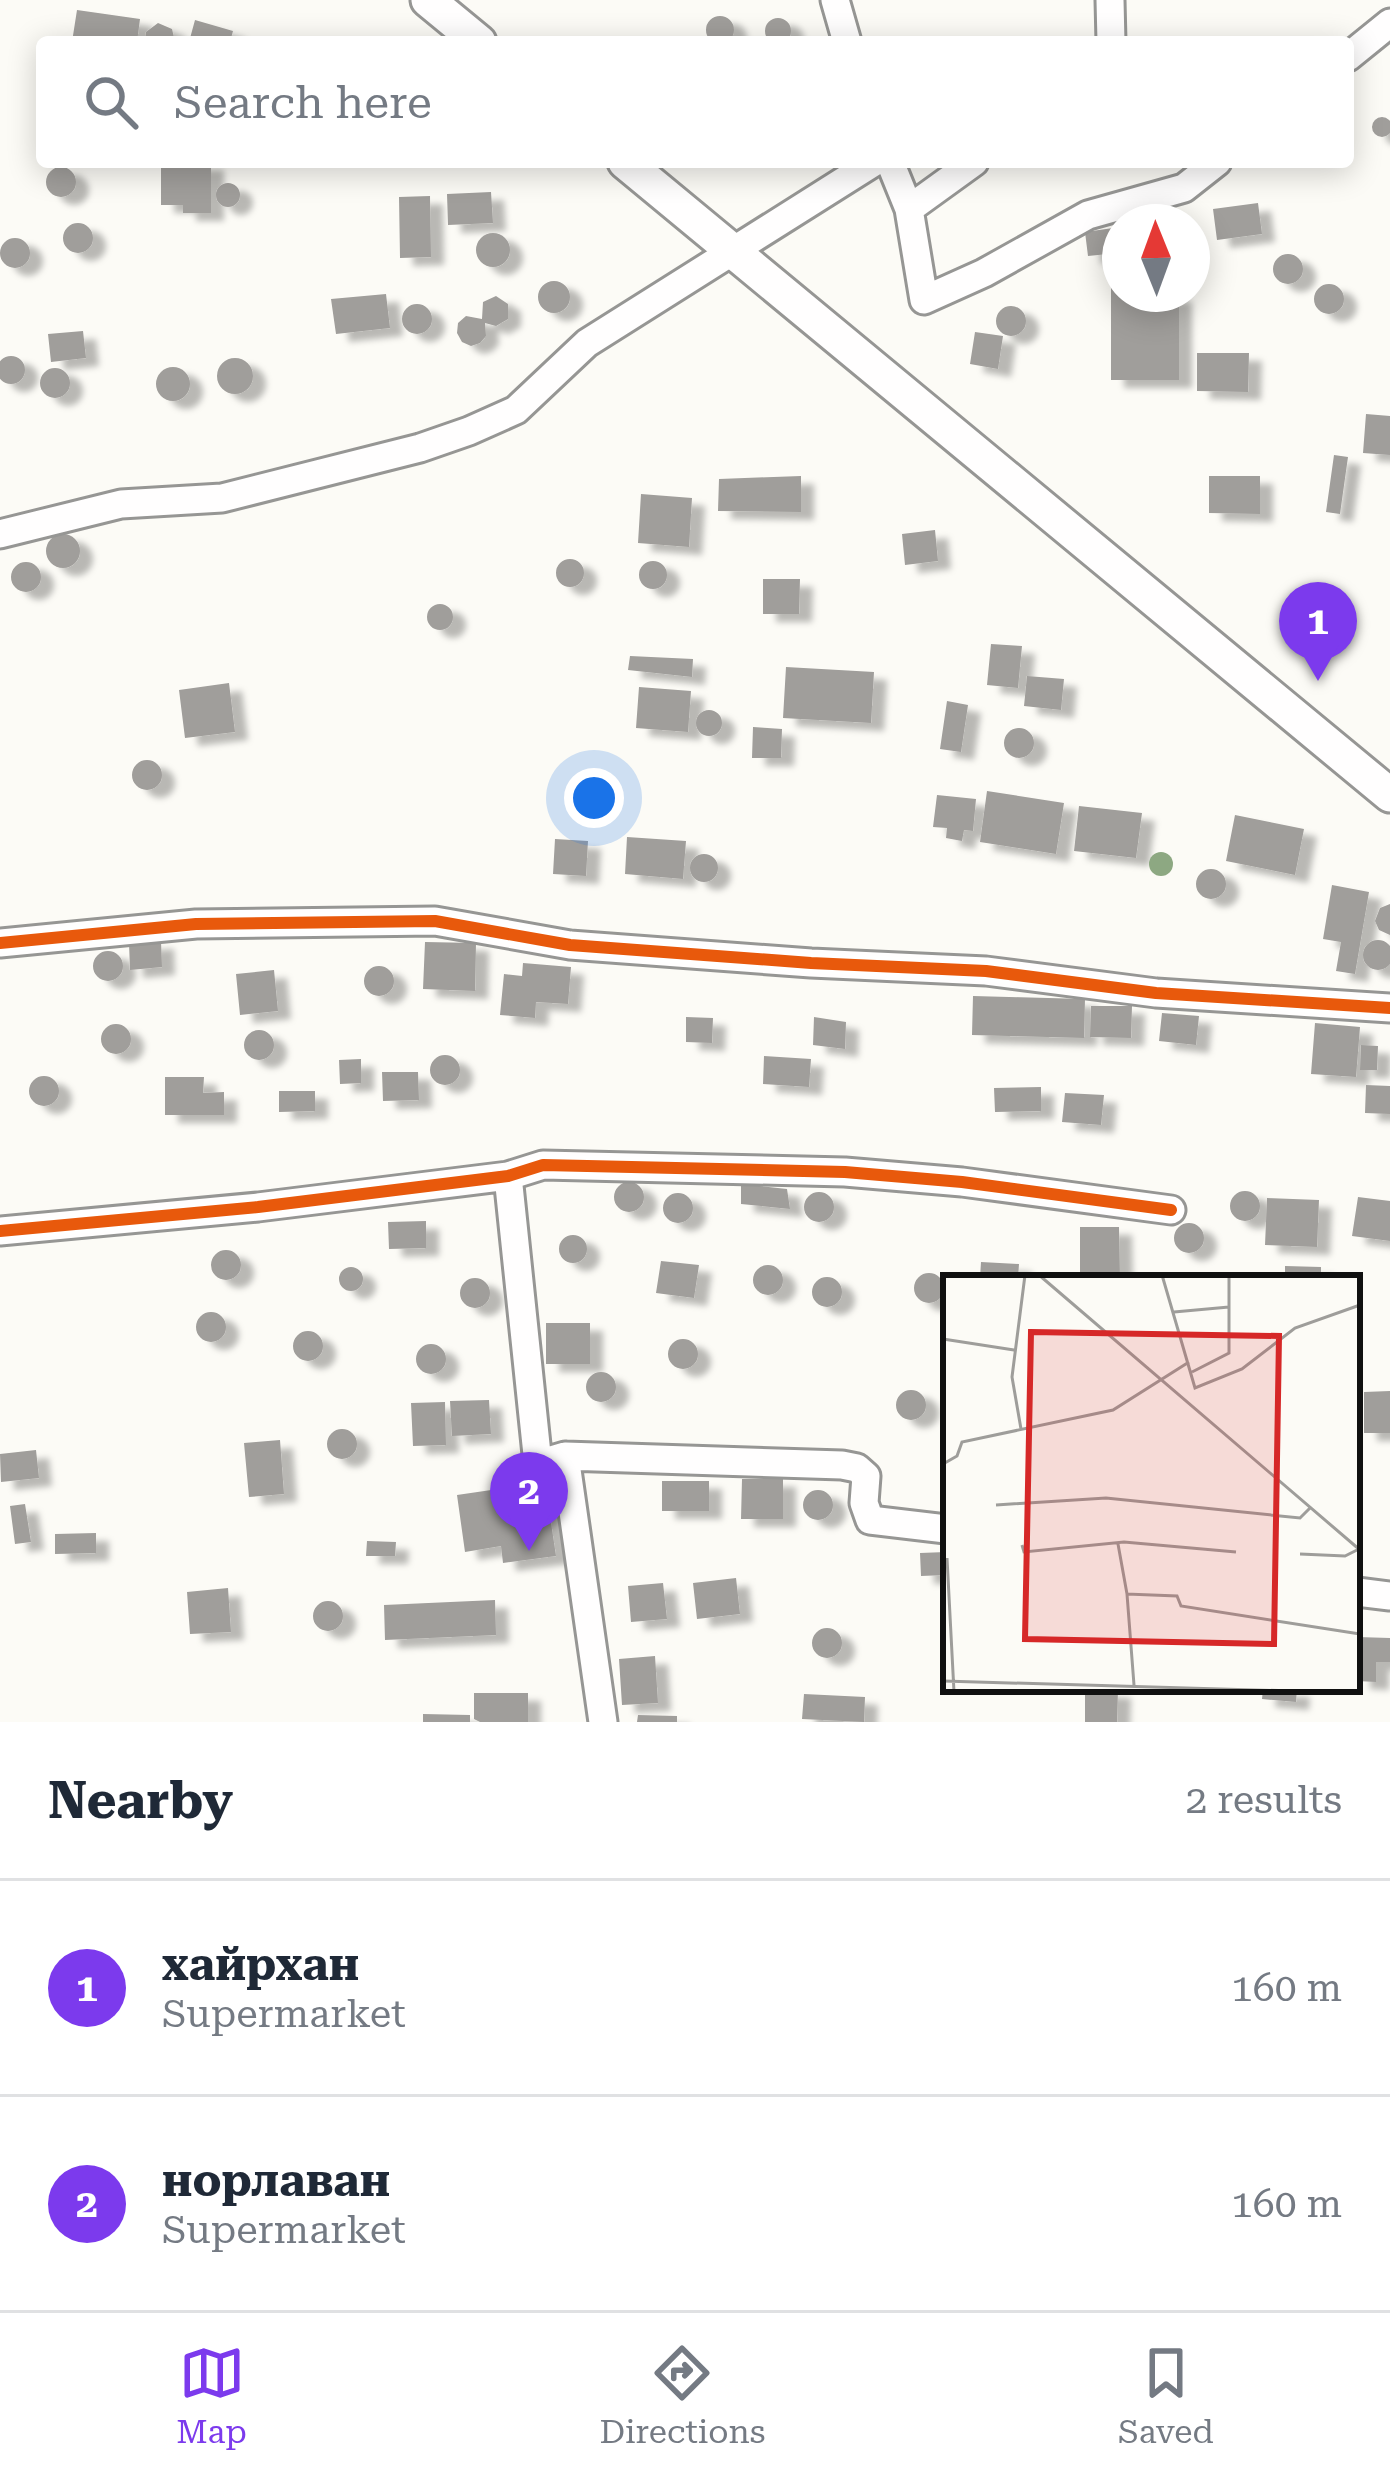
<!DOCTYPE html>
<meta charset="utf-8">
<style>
:root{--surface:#fff;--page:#f6f6f7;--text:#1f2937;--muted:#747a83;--line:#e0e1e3;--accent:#7c3aed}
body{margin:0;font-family:"Roboto Serif",serif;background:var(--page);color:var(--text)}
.compass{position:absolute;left:1102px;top:204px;width:108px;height:108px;border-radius:50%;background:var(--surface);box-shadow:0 6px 30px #0003;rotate:359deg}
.you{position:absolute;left:594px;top:798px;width:42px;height:42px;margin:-30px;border:9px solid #fff;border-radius:50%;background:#1a73e8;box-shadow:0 0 0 18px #1a73e833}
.badge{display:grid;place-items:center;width:78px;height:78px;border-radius:50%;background:var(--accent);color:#fff;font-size:39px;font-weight:700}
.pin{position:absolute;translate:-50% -99px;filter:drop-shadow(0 3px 6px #0008)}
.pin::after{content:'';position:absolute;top:63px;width:42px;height:36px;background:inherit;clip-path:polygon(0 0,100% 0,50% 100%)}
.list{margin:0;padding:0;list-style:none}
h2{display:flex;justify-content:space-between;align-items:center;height:156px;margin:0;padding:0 48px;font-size:51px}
h2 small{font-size:39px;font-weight:400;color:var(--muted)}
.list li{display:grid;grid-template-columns:78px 1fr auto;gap:36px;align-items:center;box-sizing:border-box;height:216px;padding:0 48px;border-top:3px solid var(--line)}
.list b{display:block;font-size:45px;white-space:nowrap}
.list p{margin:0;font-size:39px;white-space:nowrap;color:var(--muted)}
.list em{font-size:39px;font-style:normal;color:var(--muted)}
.icon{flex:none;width:66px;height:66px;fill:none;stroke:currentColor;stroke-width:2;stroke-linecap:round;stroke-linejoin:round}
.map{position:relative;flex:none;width:1390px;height:1722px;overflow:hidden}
.search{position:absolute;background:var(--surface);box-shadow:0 6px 30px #0003;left:36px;right:36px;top:36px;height:132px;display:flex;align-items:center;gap:30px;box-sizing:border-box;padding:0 42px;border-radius:12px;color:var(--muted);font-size:45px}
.sheet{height:588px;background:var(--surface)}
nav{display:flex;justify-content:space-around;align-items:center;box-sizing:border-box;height:168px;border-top:3px solid var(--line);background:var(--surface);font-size:33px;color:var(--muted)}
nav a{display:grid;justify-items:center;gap:6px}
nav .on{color:var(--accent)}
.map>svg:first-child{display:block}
.building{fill:#a09e9b;filter:url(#shadow)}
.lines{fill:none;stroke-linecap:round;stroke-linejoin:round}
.minor-casing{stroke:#969694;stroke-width:33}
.tertiary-casing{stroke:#969694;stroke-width:39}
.minor{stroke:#fffefe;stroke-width:27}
.tertiary{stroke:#fffefe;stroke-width:33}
.cycleway-casing{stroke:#fff;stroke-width:20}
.cycleway{stroke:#e8590c;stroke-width:12}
.tree{fill:#8da882}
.inset-road{fill:none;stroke:#9e9d9a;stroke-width:3}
.view{fill:#d62828;fill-opacity:0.15;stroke:#d62828;stroke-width:6}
.inset-edge{fill:none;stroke:#101010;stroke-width:6}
</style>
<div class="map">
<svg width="1390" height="1722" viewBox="0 0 1390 1722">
<defs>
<filter id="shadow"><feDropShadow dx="13" dy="8" stdDeviation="3" flood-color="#0004"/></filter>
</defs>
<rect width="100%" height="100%" fill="#fcfbf6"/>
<path class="building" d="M77,10L140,19L137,42H72Z
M706 30a14 14 0 1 1 28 0a14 14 0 1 1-28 0Z
M765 31a13 13 0 1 1 26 0a13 13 0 1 1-26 0Z
M195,20L233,31L230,42H189Z
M158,23L172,29L175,42H145L146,32Z
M1372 127a10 10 0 1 1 20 0a10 10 0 1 1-20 0Z
M161,162H211V213H183V205H161Z
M46 182a15 15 0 1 1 30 0a15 15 0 1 1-30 0Z
M216 195a12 12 0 1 1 24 0a12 12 0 1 1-24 0Z
M491,192L493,223L448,225L447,194Z
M430,196L431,257L400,258L399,197Z
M1258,203L1262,234L1217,240L1213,209Z
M63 238a15 15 0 1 1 30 0a15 15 0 1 1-30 0Z
M1120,227V240L1106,242L1108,254L1088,256L1085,232Z
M476 250a17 17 0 1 1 34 0a17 17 0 1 1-34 0Z
M0 253a15 15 0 1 1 30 0a15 15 0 1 1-30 0Z
M1273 269a15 15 0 1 1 30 0a15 15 0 1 1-30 0Z
M538 297a16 16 0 1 1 32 0a16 16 0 1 1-32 0Z
M1314 299a15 15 0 1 1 30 0a15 15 0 1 1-30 0Z
M1111,286H1120V294H1179V380H1111Z
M386,294L390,328L336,334L331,299Z
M496,296L508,304V319L496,326L485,323L486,336L480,343L471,346L462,342L457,333L458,323L466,316L482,319L483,302Z
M402 319a15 15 0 1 1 30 0a15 15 0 1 1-30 0Z
M996 321a15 15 0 1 1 30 0a15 15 0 1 1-30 0Z
M83,331L86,358L51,362L48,334Z
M975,332L1003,336L998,369L970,364Z
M1197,353H1249L1248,392L1197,391Z
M-3 370a14 14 0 1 1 28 0a14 14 0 1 1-28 0Z
M217 376a18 18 0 1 1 36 0a18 18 0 1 1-36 0Z
M156 384a17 17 0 1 1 34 0a17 17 0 1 1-34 0Z
M40 383a15 15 0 1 1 30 0a15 15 0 1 1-30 0Z
M1366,414L1390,416V455L1363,453Z
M1334,455L1348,457L1340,514L1326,512Z
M801,476V512L718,511L719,479Z
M1209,476H1260V514L1209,513Z
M641,494L692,498L689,547L638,543Z
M935,530L938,561L905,565L902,534Z
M46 551a17 17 0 1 1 34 0a17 17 0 1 1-34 0Z
M556 573a14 14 0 1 1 28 0a14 14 0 1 1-28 0Z
M639 575a14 14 0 1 1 28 0a14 14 0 1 1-28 0Z
M11 577a15 15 0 1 1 30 0a15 15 0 1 1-30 0Z
M763,579H800L799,614H763Z
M427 617a13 13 0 1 1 26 0a13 13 0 1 1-26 0Z
M991,644L1022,646L1018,688L987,685Z
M630,656L693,659L692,677L628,670Z
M786,667L874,672L871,723L783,718Z
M1027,676L1064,679L1061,710L1024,706Z
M229,683L235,732L185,738L179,690Z
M639,687L691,691L688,732L636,728Z
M947,701L968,705L961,752L940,749Z
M696 723a13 13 0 1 1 26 0a13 13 0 1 1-26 0Z
M753,727L782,729L781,758H752Z
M1004 743a15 15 0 1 1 30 0a15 15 0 1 1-30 0Z
M132 775a15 15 0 1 1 30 0a15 15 0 1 1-30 0Z
M987,791L1064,803L1056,854L980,842Z
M937,795L976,799L973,831L964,830L962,841L946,838L947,828L933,827Z
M1079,806L1142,813L1136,858L1074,851Z
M1235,815L1304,829L1295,875L1226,861Z
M627,837L686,841L683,879L625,874Z
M555,839L588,841L586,876L553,874Z
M690 868a14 14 0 1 1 28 0a14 14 0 1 1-28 0Z
M1196 884a15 15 0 1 1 30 0a15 15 0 1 1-30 0Z
M1332,885L1369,892L1355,974L1336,971L1341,942L1323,939Z
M1390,904V935L1379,930L1375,921L1380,908Z
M1363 955a15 15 0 1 1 30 0a15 15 0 1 1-30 0Z
M161,941L162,967L130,970L129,943Z
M425,942L476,943L475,991L423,989Z
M93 966a15 15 0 1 1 30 0a15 15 0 1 1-30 0Z
M523,963L571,967L568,1004L536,1002L535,1018L500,1015L504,974L522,976Z
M364 981a15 15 0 1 1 30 0a15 15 0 1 1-30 0Z
M274,970L278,1011L240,1015L236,974Z
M973,996L1085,999L1084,1038L972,1035Z
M1091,1006H1132L1131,1038L1090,1037Z
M1162,1013L1199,1016L1196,1045L1159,1041Z
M686,1017L713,1018L712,1043L686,1042Z
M814,1017L846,1022L845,1049L813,1045Z
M1315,1023L1360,1027L1356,1077L1311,1074Z
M101 1039a15 15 0 1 1 30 0a15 15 0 1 1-30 0Z
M244 1045a15 15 0 1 1 30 0a15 15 0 1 1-30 0Z
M1361,1045L1378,1046L1377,1070H1360Z
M430 1070a15 15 0 1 1 30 0a15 15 0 1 1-30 0Z
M764,1056L811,1059L809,1087L763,1084Z
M361,1059V1083L340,1084L339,1060Z
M382,1072H418L419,1100L383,1101Z
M29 1091a15 15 0 1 1 30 0a15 15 0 1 1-30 0Z
M165,1077H204L203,1093L224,1092V1115H165Z
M1366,1085L1390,1086V1114L1365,1113Z
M1041,1087V1111L995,1112L994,1088Z
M279,1091H315V1111L279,1112Z
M1065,1093L1104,1095L1101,1125L1062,1122Z
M614 1197a15 15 0 1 1 30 0a15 15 0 1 1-30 0Z
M741,1184L787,1189L790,1209L741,1204Z
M1230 1206a15 15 0 1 1 30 0a15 15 0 1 1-30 0Z
M804 1207a15 15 0 1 1 30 0a15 15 0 1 1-30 0Z
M663 1208a15 15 0 1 1 30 0a15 15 0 1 1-30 0Z
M1358,1197L1390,1201V1241L1352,1236Z
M1267,1198L1319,1200L1317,1247L1265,1245Z
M426,1221V1248L389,1249L388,1222Z
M1174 1238a15 15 0 1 1 30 0a15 15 0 1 1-30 0Z
M1080,1227H1119L1120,1278H1080Z
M559 1249a14 14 0 1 1 28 0a14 14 0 1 1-28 0Z
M211 1265a15 15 0 1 1 30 0a15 15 0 1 1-30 0Z
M661,1261L699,1265L694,1298L656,1293Z
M981,1262L1019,1264L1018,1278H980Z
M753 1280a15 15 0 1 1 30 0a15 15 0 1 1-30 0Z
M1285,1266L1321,1267V1278H1285Z
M339 1279a12 12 0 1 1 24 0a12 12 0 1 1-24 0Z
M914 1288a15 15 0 1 1 30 0a15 15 0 1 1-30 0Z
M812 1292a15 15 0 1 1 30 0a15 15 0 1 1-30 0Z
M460 1293a15 15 0 1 1 30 0a15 15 0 1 1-30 0Z
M196 1327a15 15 0 1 1 30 0a15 15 0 1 1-30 0Z
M546,1323H590V1364H546Z
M293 1346a15 15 0 1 1 30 0a15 15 0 1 1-30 0Z
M668 1354a15 15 0 1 1 30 0a15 15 0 1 1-30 0Z
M416 1359a15 15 0 1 1 30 0a15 15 0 1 1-30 0Z
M586 1387a15 15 0 1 1 30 0a15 15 0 1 1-30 0Z
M896 1405a15 15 0 1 1 30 0a15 15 0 1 1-30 0Z
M1390,1391V1433H1364V1392Z
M489,1400L491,1434L452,1436L450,1401Z
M445,1402L446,1445L413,1446L411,1403Z
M327 1444a15 15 0 1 1 30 0a15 15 0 1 1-30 0Z
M280,1440L284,1494L249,1497L244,1443Z
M36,1450L39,1478L1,1482L0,1454Z
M742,1479H783V1519H741Z
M662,1481H709V1511H662Z
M545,1482L556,1556L503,1563L501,1546L465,1552L457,1495Z
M803 1505a15 15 0 1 1 30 0a15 15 0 1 1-30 0Z
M25,1504L31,1542L15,1544L10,1506Z
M96,1533V1553L55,1554V1534Z
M367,1541L396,1542L395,1556H366Z
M946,1552V1575L921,1576L920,1553Z
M736,1578L740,1614L697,1619L693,1583Z
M663,1583L667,1619L631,1622L628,1586Z
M228,1588L231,1632L190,1634L187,1592Z
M495,1600L496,1635L385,1640L384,1605Z
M313 1616a15 15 0 1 1 30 0a15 15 0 1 1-30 0Z
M812 1643a15 15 0 1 1 30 0a15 15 0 1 1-30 0Z
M1357,1637L1390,1638V1662H1376V1682L1357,1681Z
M655,1656L658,1703L622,1705L619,1659Z
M1085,1689L1118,1690L1117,1722H1085Z
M1263,1689H1297L1296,1702L1262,1699Z
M474,1693H528V1722H480L474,1719Z
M804,1694L865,1697L864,1722L802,1719Z
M423,1714L470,1715V1722H423Z
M638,1715L677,1716V1722H637Z"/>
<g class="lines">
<defs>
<path id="minor" d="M835,0L847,42
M1110,0L1111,42
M1348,57L1390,23
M890,162L909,209L924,300L984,273L1088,215L1184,188L1217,162
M909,209L974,162
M0,534L121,504L222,498L420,448L469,431L516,410L587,343L874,162
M0,943L196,924L435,921L570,945L811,963L986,971L1156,993L1390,1008
M508,1176L538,1464L565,1456
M0,1231L258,1207L508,1176L543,1165L845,1172L962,1182L1171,1210
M1357,1592L1390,1596
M603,1722L565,1456L842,1465L857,1468L866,1476L864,1503L870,1520L946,1529"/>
<path id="tertiary" d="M428,0L479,42
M625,162L1390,795"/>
</defs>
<use href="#minor" class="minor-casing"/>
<use href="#tertiary" class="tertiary-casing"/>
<use href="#minor" class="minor"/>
<use href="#tertiary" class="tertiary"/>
<defs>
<path id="cycleway" d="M0,943L196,924L435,921L570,945L811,963L986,971L1156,993L1390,1008
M0,1231L258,1207L508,1176L543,1165L845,1172L962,1182L1171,1210"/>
</defs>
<use href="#cycleway" class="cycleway-casing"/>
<use href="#cycleway" class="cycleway"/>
</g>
<circle class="tree" cx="1161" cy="864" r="12"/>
<g transform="translate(943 1275)">
<rect width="417" height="417" fill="#fcfbf6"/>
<path class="inset-road" d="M96,0L417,275M219,0L252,113L299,94L352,53L417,30M231,37L286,32M0,64L71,75M249,97L286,78V0M78,154L69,102L82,0M0,189L14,181L19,167L170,135L246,87M53,230L163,223L357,243L367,233M175,269L184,319M79,270L81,277L181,267L293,277M357,279L402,281L416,274M4,283L11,417M0,406L386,417M191,410L184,319L234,321L238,331L417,359"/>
<path class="view" d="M88,57L336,61L331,369L82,364Z"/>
<rect width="417" height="417" class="inset-edge"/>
</g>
</svg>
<svg class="compass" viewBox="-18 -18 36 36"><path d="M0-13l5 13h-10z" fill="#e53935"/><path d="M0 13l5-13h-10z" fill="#747a83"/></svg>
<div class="you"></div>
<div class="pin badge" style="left:1318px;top:681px">1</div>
<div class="pin badge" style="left:529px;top:1551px">2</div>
<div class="search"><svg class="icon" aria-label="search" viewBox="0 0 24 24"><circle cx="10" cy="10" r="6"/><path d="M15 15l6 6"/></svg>Search here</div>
</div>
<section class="sheet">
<h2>Nearby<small>2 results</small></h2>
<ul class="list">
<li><span class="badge">1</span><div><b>хайрхан</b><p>Supermarket</p></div><em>160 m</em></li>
<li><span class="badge">2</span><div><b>норлаван</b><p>Supermarket</p></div><em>160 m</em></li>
</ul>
</section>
<nav>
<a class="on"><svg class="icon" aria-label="map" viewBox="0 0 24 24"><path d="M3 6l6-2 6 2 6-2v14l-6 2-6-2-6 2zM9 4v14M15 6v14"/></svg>Map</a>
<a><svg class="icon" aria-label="directions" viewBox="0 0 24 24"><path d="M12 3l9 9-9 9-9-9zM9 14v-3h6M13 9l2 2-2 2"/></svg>Directions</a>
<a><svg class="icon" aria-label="saved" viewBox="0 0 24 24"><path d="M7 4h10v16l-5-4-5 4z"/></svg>Saved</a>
</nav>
